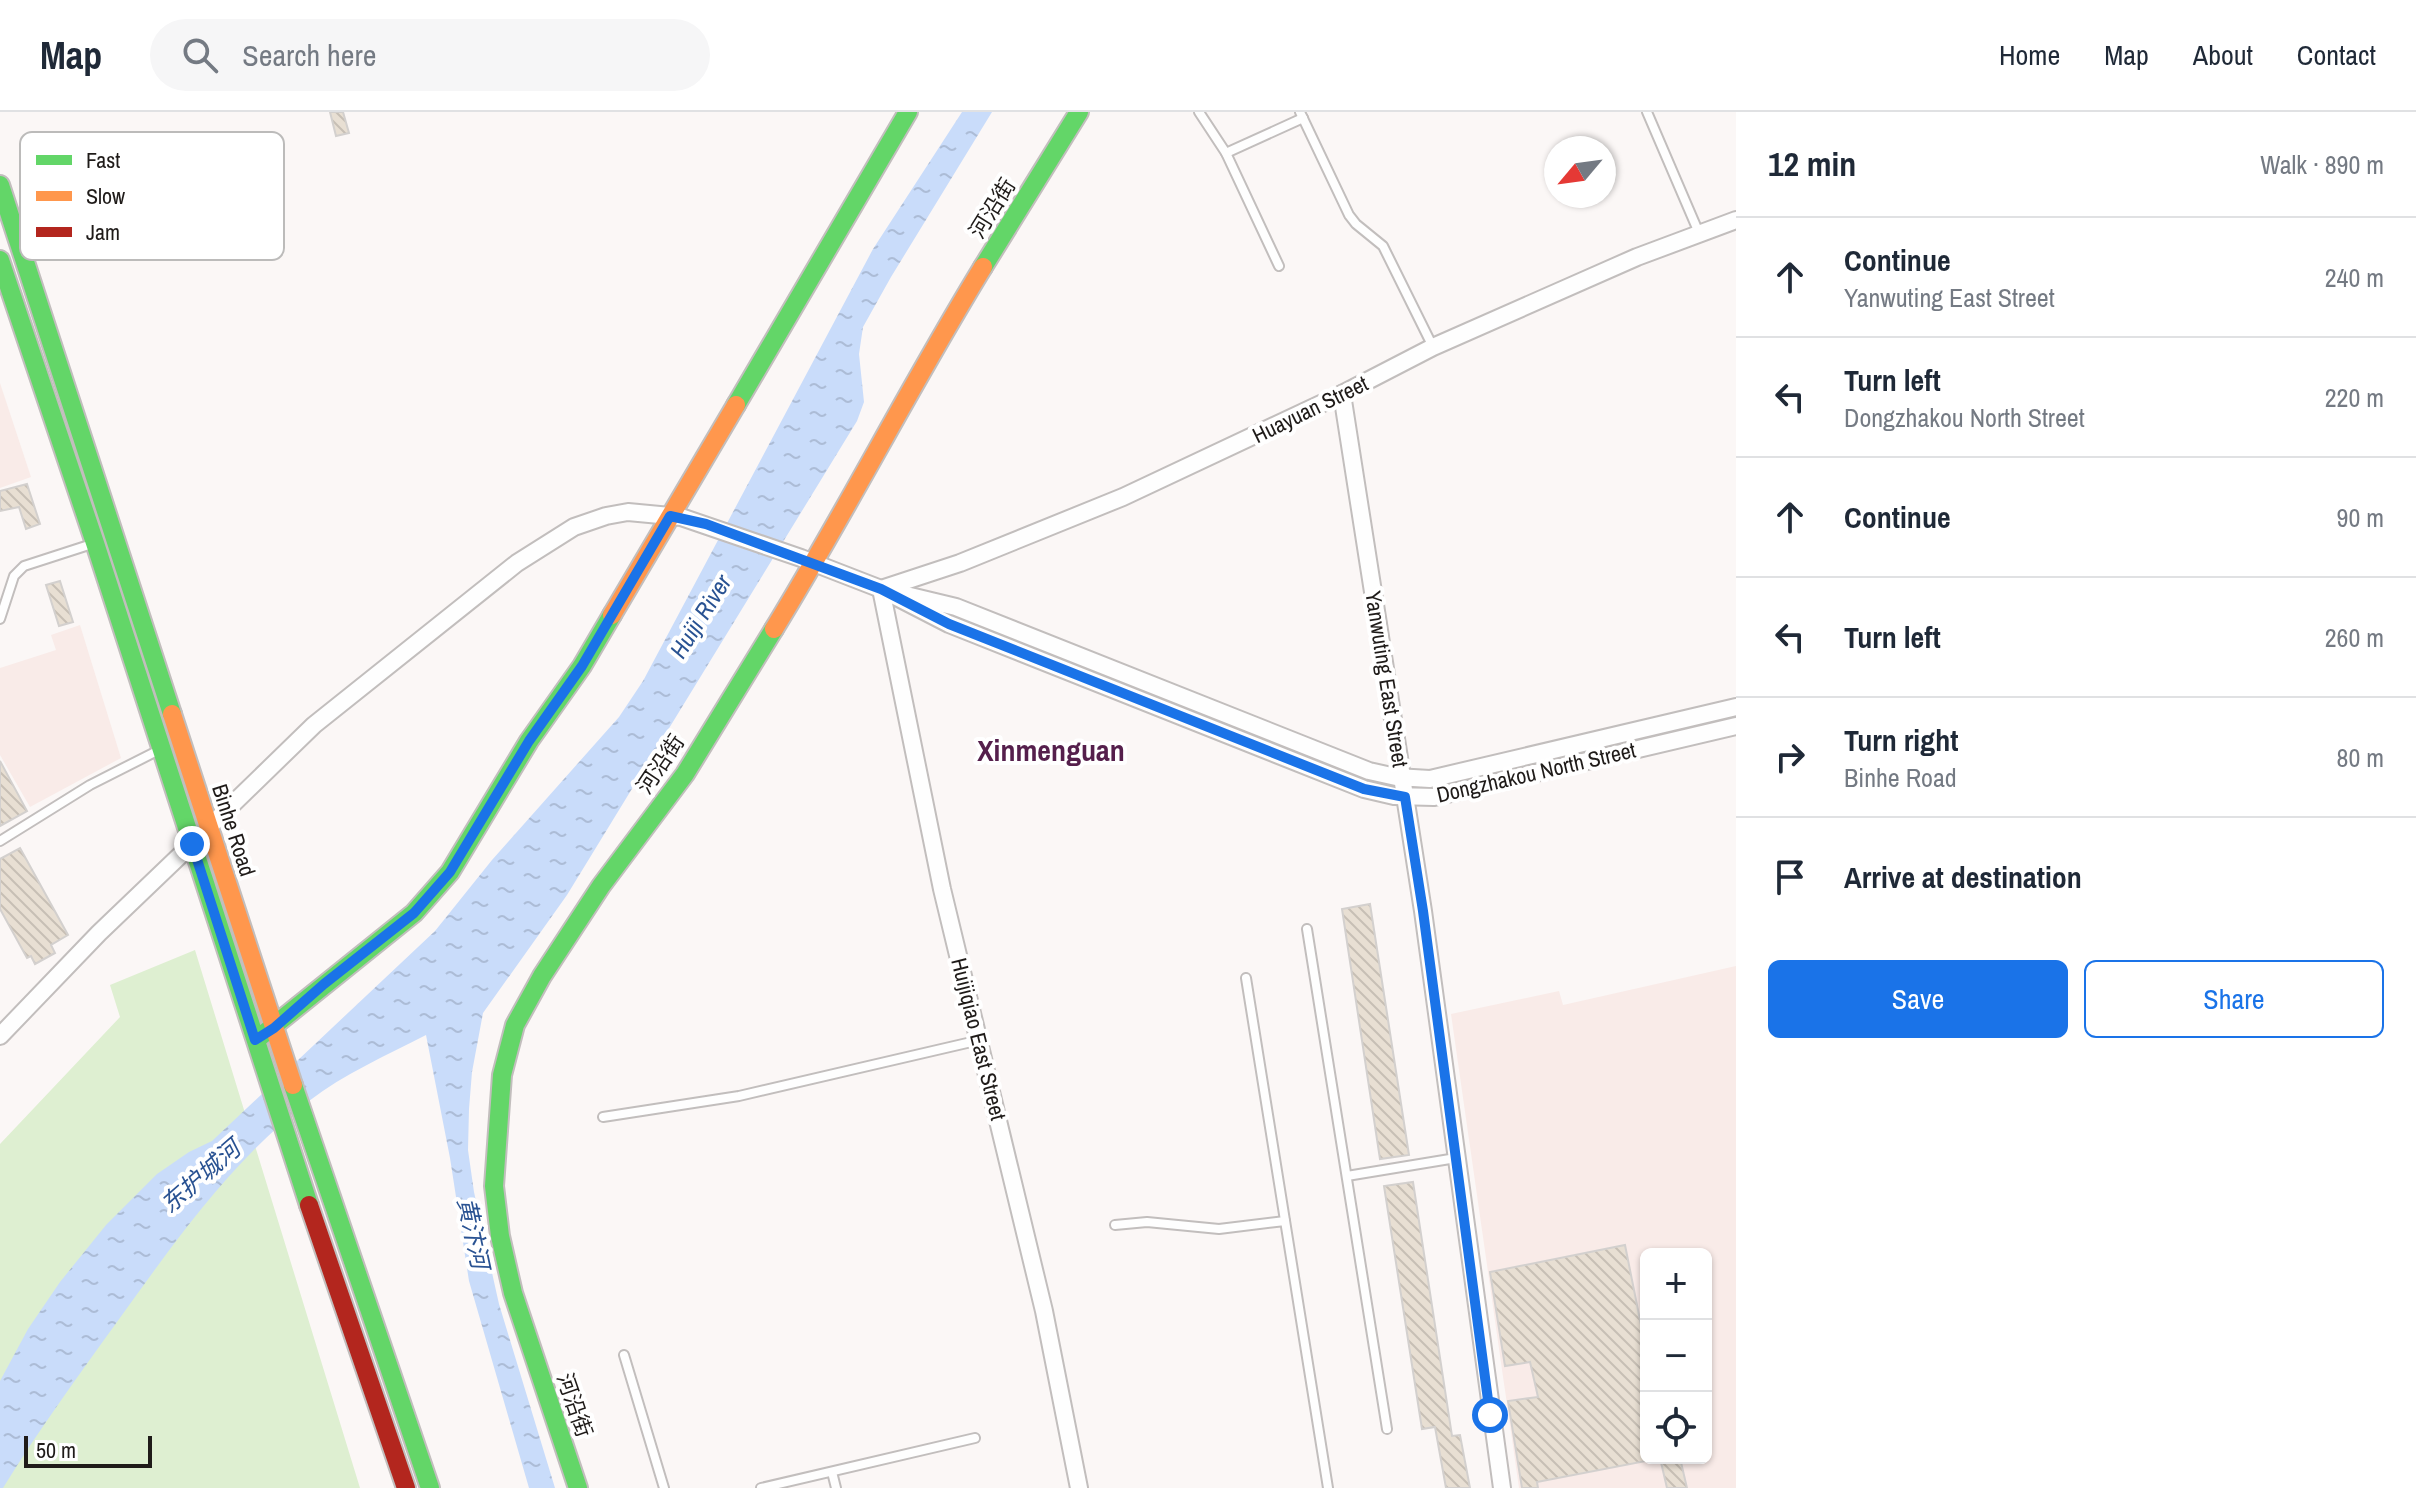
<!DOCTYPE html>
<meta charset="utf-8">
<style>
body{margin:0;font-family:"Archivo Narrow","Noto Sans SC",sans-serif;background:#f6f6f7;color:#1f2937}
.controls{position:absolute;right:24px;bottom:24px;display:grid;overflow:hidden;border-radius:12px;box-shadow:0 2px 6px #0004}
.controls button{width:72px;height:72px;display:grid;place-items:center;padding:0;border:0;border-bottom:2px solid #e0e1e3;background:#fff;color:#1f2937;font:40px sans-serif}
.compass{position:absolute;left:1544px;top:24px;width:72px;height:72px;border-radius:50%;background:#fff;box-shadow:0 2px 6px #0004;rotate:241deg}
.scale{position:absolute;left:24px;bottom:20px;width:128px;box-sizing:border-box;padding-left:8px;border:4px solid #1f1b19;border-top:0;font-size:22px;line-height:28px;white-space:nowrap;color:#1f1b19;-webkit-text-stroke:6px #fff;paint-order:stroke}
.stop{position:absolute;width:24px;height:24px;margin:-18px;border:6px solid #1a73e8;border-radius:50%;background:#fff}
.stop.end{background:#1a73e8;border-color:#fff;box-shadow:0 2px 8px #0008}
.list{margin:0;padding:0;list-style:none}
h2{display:flex;justify-content:space-between;align-items:center;height:104px;margin:0;padding:0 32px;font-size:34px}
h2 small{font-size:26px;font-weight:400;color:#747a83}
.list li{display:grid;grid-template-columns:52px 1fr auto;gap:24px;align-items:center;box-sizing:border-box;height:120px;padding:0 32px;border-top:2px solid #e0e1e3}
.list b{display:block;font-size:30px;white-space:nowrap}
.list p{margin:0;font-size:26px;white-space:nowrap;color:#747a83}
.list em{font-size:26px;font-style:normal;color:#747a83}
.actions{display:flex;gap:16px;padding:24px 32px}
.actions a{flex:1;padding:18px 0;border:2px solid #1a73e8;border-radius:12px;text-align:center;font-size:28px;color:#1a73e8}
.actions .main{background:#1a73e8;color:#fff}
.icon{flex:none;width:44px;height:44px;fill:none;stroke:currentColor;stroke-width:2;stroke-linecap:round;stroke-linejoin:round}
.map{position:relative;flex:none;width:1736px;height:1376px;overflow:hidden}
header{display:flex;align-items:center;gap:48px;box-sizing:border-box;height:112px;padding:0 40px;background:#fff;border-bottom:2px solid #e0e1e3}
header strong{font-size:38px}
nav{display:flex;gap:44px;margin-inline-start:auto;font-size:28px}
.search{width:560px;height:72px;background:#f6f6f7;display:flex;align-items:center;gap:20px;box-sizing:border-box;padding:0 28px;border-radius:44px;color:#747a83;font-size:30px}
main{display:flex}
aside{flex:1;background:#fff}
.map>svg:first-child{display:block}
.commercial{fill:#f9ebe8;fill-rule:evenodd}
.green{fill:#deefd1}
.water{fill:url(#water-ripples)}
.building{fill:url(#building-back-hatch);stroke:#d3d0ce;stroke-width:2}
.lines{fill:none;stroke-linecap:round;stroke-linejoin:round}
.lane-casing{stroke:#c2bebd;stroke-width:12}
.street-casing{stroke:#c2bebd;stroke-width:20}
.fast-casing{stroke:#c2bebd;stroke-width:22}
.slow-casing{stroke:#c2bebd;stroke-width:22}
.jam-casing{stroke:#c2bebd;stroke-width:22}
.lane{stroke:#fefefe;stroke-width:8}
.street{stroke:#fefefe;stroke-width:16}
.fast{stroke:#63d668;stroke-width:18}
.slow{stroke:#ff974d;stroke-width:18}
.jam{stroke:#b3261e;stroke-width:18}
.route{stroke:#1a73e8;stroke-width:10}
.labels{text-anchor:middle;dominant-baseline:central;stroke-width:8;stroke-linejoin:round;paint-order:stroke}
.street-label{font-size:22px;fill:#1f1b19;stroke:#fff}
.water-label{font-size:24px;font-style:italic;fill:#295292;stroke:#fff}
.district-label{font-size:30px;font-weight:bold;fill:#551f4c;stroke:#fff}
.key{fill:#fff;stroke:#bcbbba;stroke-width:2}
.key-label{font-size:22px;fill:#1f1b19}
</style>
<header>
<strong>Map</strong>
<div class="search"><svg class="icon" aria-label="search" viewBox="0 0 24 24"><circle cx="10" cy="10" r="6"/><path d="M15 15l6 6"/></svg>Search here</div>
<nav><a>Home</a><a>Map</a><a>About</a><a>Contact</a></nav>
</header>
<main>
<div class="map">
<svg width="1736" height="1376" viewBox="0 0 1736 1376">
<defs>
<pattern id="water-ripples" width="26" height="14" patternUnits="userSpaceOnUse" patternTransform="scale(2)"><rect width="26" height="14" fill="#c9dcfa"/><path d="M2 4q2-2 4 0t4 0M15 11q2-2 4 0t4 0" fill="none" stroke="#acbcd6"/></pattern>
<pattern id="building-back-hatch" width="6" height="6" patternUnits="userSpaceOnUse" patternTransform="scale(2)"><rect width="6" height="6" fill="#e8dfd3"/><path d="M-1 5l2 2M0 0l6 6M5-1l2 2" fill="none" stroke="#c7bfb5"/></pattern>
</defs>
<rect width="100%" height="100%" fill="#fbf7f6"/>
<g class="commercial">
<polygon points="0,271 31,365 0,376"/>
<polygon points="80,513 121,646 30,695 0,643 0,556 56,538 51,523"/>
<path d="M1736,854V1376H1519L1451,902L1559,879L1563,893ZM1646,1142H1706V1346H1646Z"/>
</g>
<polygon class="green" points="195,838 360,1376 0,1376 0,1032 120,905 110,873"/>
<path class="water" d="M962,0H992L891,165L863,215L859,242L864,290L857,309L567,783L483,901L472,960L469,997L468,1038L474,1080L499,1192L555,1376H529L469,1169L450,1046L426,923C387,943 344,962 309,989C231,1049 174,1131 117,1210C78,1264 38,1319 3,1376H0V1269L28,1217L60,1170L106,1113L157,1062L189,1040L212,1029L435,819L492,748L619,605L643,569L873,137Z"/>
<g class="building">
<polygon points="330,0 343,0 349,21 336,24"/>
<polygon points="27,372 40,412 26,417 19,395 0,399 0,379"/>
<polygon points="60,469 73,510 59,514 46,473"/>
<polygon points="0,649 27,699 0,714"/>
<polygon points="20,736 68,823 51,833 55,841 35,852 31,844 27,846 0,797 0,747"/>
<polygon points="1370,792 1409,1043 1380,1047 1342,797"/>
<polygon points="1413,1070 1452,1324 1460,1323 1470,1376 1446,1376 1435,1315 1422,1317 1384,1074"/>
<polygon points="1625,1133 1646,1238 1646,1349 1537,1370 1538,1376 1522,1376 1508,1289 1538,1285 1530,1250 1505,1254 1490,1160"/>
<polygon points="1660,1346 1680,1346 1687,1376 1667,1376"/>
</g>
<g class="lines">
<defs>
<g id="lane">
<polyline points="1199,0 1226,41 1279,154"/>
<polyline points="1300,0 1349,103 1356,112 1383,134 1433,235"/>
<polyline points="1647,0 1699,121"/>
<polyline points="1226,41 1303,6"/>
<polyline points="0,507 14,464 24,454 92,432"/>
<polyline points="0,729 90,673 159,638"/>
<polyline points="1307,817 1387,1317"/>
<polyline points="1246,866 1328,1376"/>
<polyline points="603,1005 739,984 980,928"/>
<polyline points="1347,1064 1456,1046"/>
<polyline points="1115,1113 1147,1110 1219,1117 1285,1109"/>
<polyline points="624,1243 664,1376"/>
<polyline points="832,1360 836,1376"/>
<polyline points="761,1376 975,1326"/>
</g>
<g id="street">
<polyline points="1342,282 1423,799 1502,1376"/>
<polyline points="881,477 960,451 1123,385 1342,282 1433,235 1637,145 1736,108"/>
<polyline points="881,477 942,777 1044,1199 1079,1376"/>
<polyline points="906,483 956,495 1369,659 1396,665 1430,667 1736,595"/>
<polyline points="208,716 314,613 517,451 574,415 606,404 628,400 681,405 801,446 881,477 949,512 1364,677 1394,684 1434,685 1736,614"/>
<polyline points="0,924 99,821 192,732"/>
</g>
<g id="fast">
<polyline points="0,73 172,602"/>
<polyline points="0,148 95,431 309,1093"/>
<polyline points="983,155 1079,0"/>
<polyline points="736,293 908,0"/>
<polyline points="261,924 414,801 450,760 529,629 582,554 612,503"/>
<polyline points="293,973 430,1376"/>
<polyline points="578,1376 513,1181 500,1124 494,1074 502,963 515,913 542,864 601,774 685,662 774,517"/>
</g>
<g id="slow">
<polyline points="612,503 736,293"/>
<path d="M774,517C847,398 910,274 983,155"/>
<polyline points="172,602 293,973"/>
</g>
<polyline id="jam" points="309,1093 406,1376"/>
</defs>
<use href="#lane" class="lane-casing"/>
<use href="#street" class="street-casing"/>
<use href="#fast" class="fast-casing"/>
<use href="#slow" class="slow-casing"/>
<use href="#jam" class="jam-casing"/>
<use href="#lane" class="lane"/>
<use href="#street" class="street"/>
<use href="#fast" class="fast"/>
<use href="#slow" class="slow"/>
<use href="#jam" class="jam"/>
</g>
<g class="lines">
<polyline class="route" points="192,732 255,928 274,916 324,872 414,801 450,760 529,629 582,554 670,404 706,412 881,477 949,512 1364,677 1405,685 1423,799 1490,1303"/>
</g>
<g class="labels">
<g class="street-label">
<text transform="translate(992 96) rotate(-58)">河沿街</text>
<text transform="translate(1310 297) rotate(-26)">Huayuan Street</text>
<text transform="translate(1387 567) rotate(81)">Yanwuting East Street</text>
<text transform="translate(660 652) rotate(-56)">河沿街</text>
<text transform="translate(1536 660) rotate(-13)">Dongzhakou North Street</text>
<text transform="translate(234 718) rotate(72)">Binhe Road</text>
<text transform="translate(979 927) rotate(76)">Huijiqiao East Street</text>
<text transform="translate(575 1293) rotate(71)">河沿街</text>
</g>
<g class="water-label">
<text transform="translate(700 504) rotate(-58)">Huiji River</text>
<text transform="translate(200 1064) rotate(-41)">东护城河</text>
<text transform="translate(474 1121) rotate(78)">黄汴河</text>
</g>
<g class="district-label">
<text x="1051" y="638">Xinmenguan</text>
</g>
</g>
<rect x="20" y="20" width="264" height="128" rx="12" class="key"/>
<rect x="36" y="43" width="36" height="10" fill="#63d668"/>
<rect x="36" y="79" width="36" height="10" fill="#ff974d"/>
<rect x="36" y="115" width="36" height="10" fill="#b3261e"/>
<g class="key-label">
<text x="86" y="56">Fast</text>
<text x="86" y="92">Slow</text>
<text x="86" y="128">Jam</text>
</g>
</svg>
<div class="controls">
<button>+</button>
<button>−</button>
<button><svg class="icon" aria-label="locate" viewBox="0 0 24 24"><circle cx="12" cy="12" r="6"/><path d="M12 2v4M12 18v4M2 12h4M18 12h4"/></svg></button>
</div>
<svg class="compass" viewBox="-18 -18 36 36"><path d="M0-13l5 13h-10z" fill="#e53935"/><path d="M0 13l5-13h-10z" fill="#747a83"/></svg>
<div class="scale">50 m</div>
<div class="stop" style="left:1490px;top:1303px"></div>
<div class="stop end" style="left:192px;top:732px"></div>
</div>
<aside>
<h2>12 min<small>Walk · 890 m</small></h2>
<ul class="list">
<li><svg class="icon" aria-label="ahead" viewBox="0 0 24 24"><path d="M12 20V5M6 11l6-6 6 6"/></svg><div><b>Continue</b><p>Yanwuting East Street</p></div><em>240 m</em></li>
<li><svg class="icon" aria-label="left" viewBox="0 0 24 24"><path d="M17 20v-9H6M10 6l-5 5 5 5"/></svg><div><b>Turn left</b><p>Dongzhakou North Street</p></div><em>220 m</em></li>
<li><svg class="icon" aria-label="ahead" viewBox="0 0 24 24"><path d="M12 20V5M6 11l6-6 6 6"/></svg><div><b>Continue</b></div><em>90 m</em></li>
<li><svg class="icon" aria-label="left" viewBox="0 0 24 24"><path d="M17 20v-9H6M10 6l-5 5 5 5"/></svg><div><b>Turn left</b></div><em>260 m</em></li>
<li><svg class="icon" aria-label="right" viewBox="0 0 24 24"><path d="M7 20v-9h11M14 6l5 5-5 5"/></svg><div><b>Turn right</b><p>Binhe Road</p></div><em>80 m</em></li>
<li><svg class="icon" aria-label="arrive" viewBox="0 0 24 24"><path d="M6 21V4h12l-3 4 3 4H6"/></svg><div><b>Arrive at destination</b></div></li>
</ul>
<div class="actions"><a class="main">Save</a><a>Share</a></div>
</aside>
</main>
